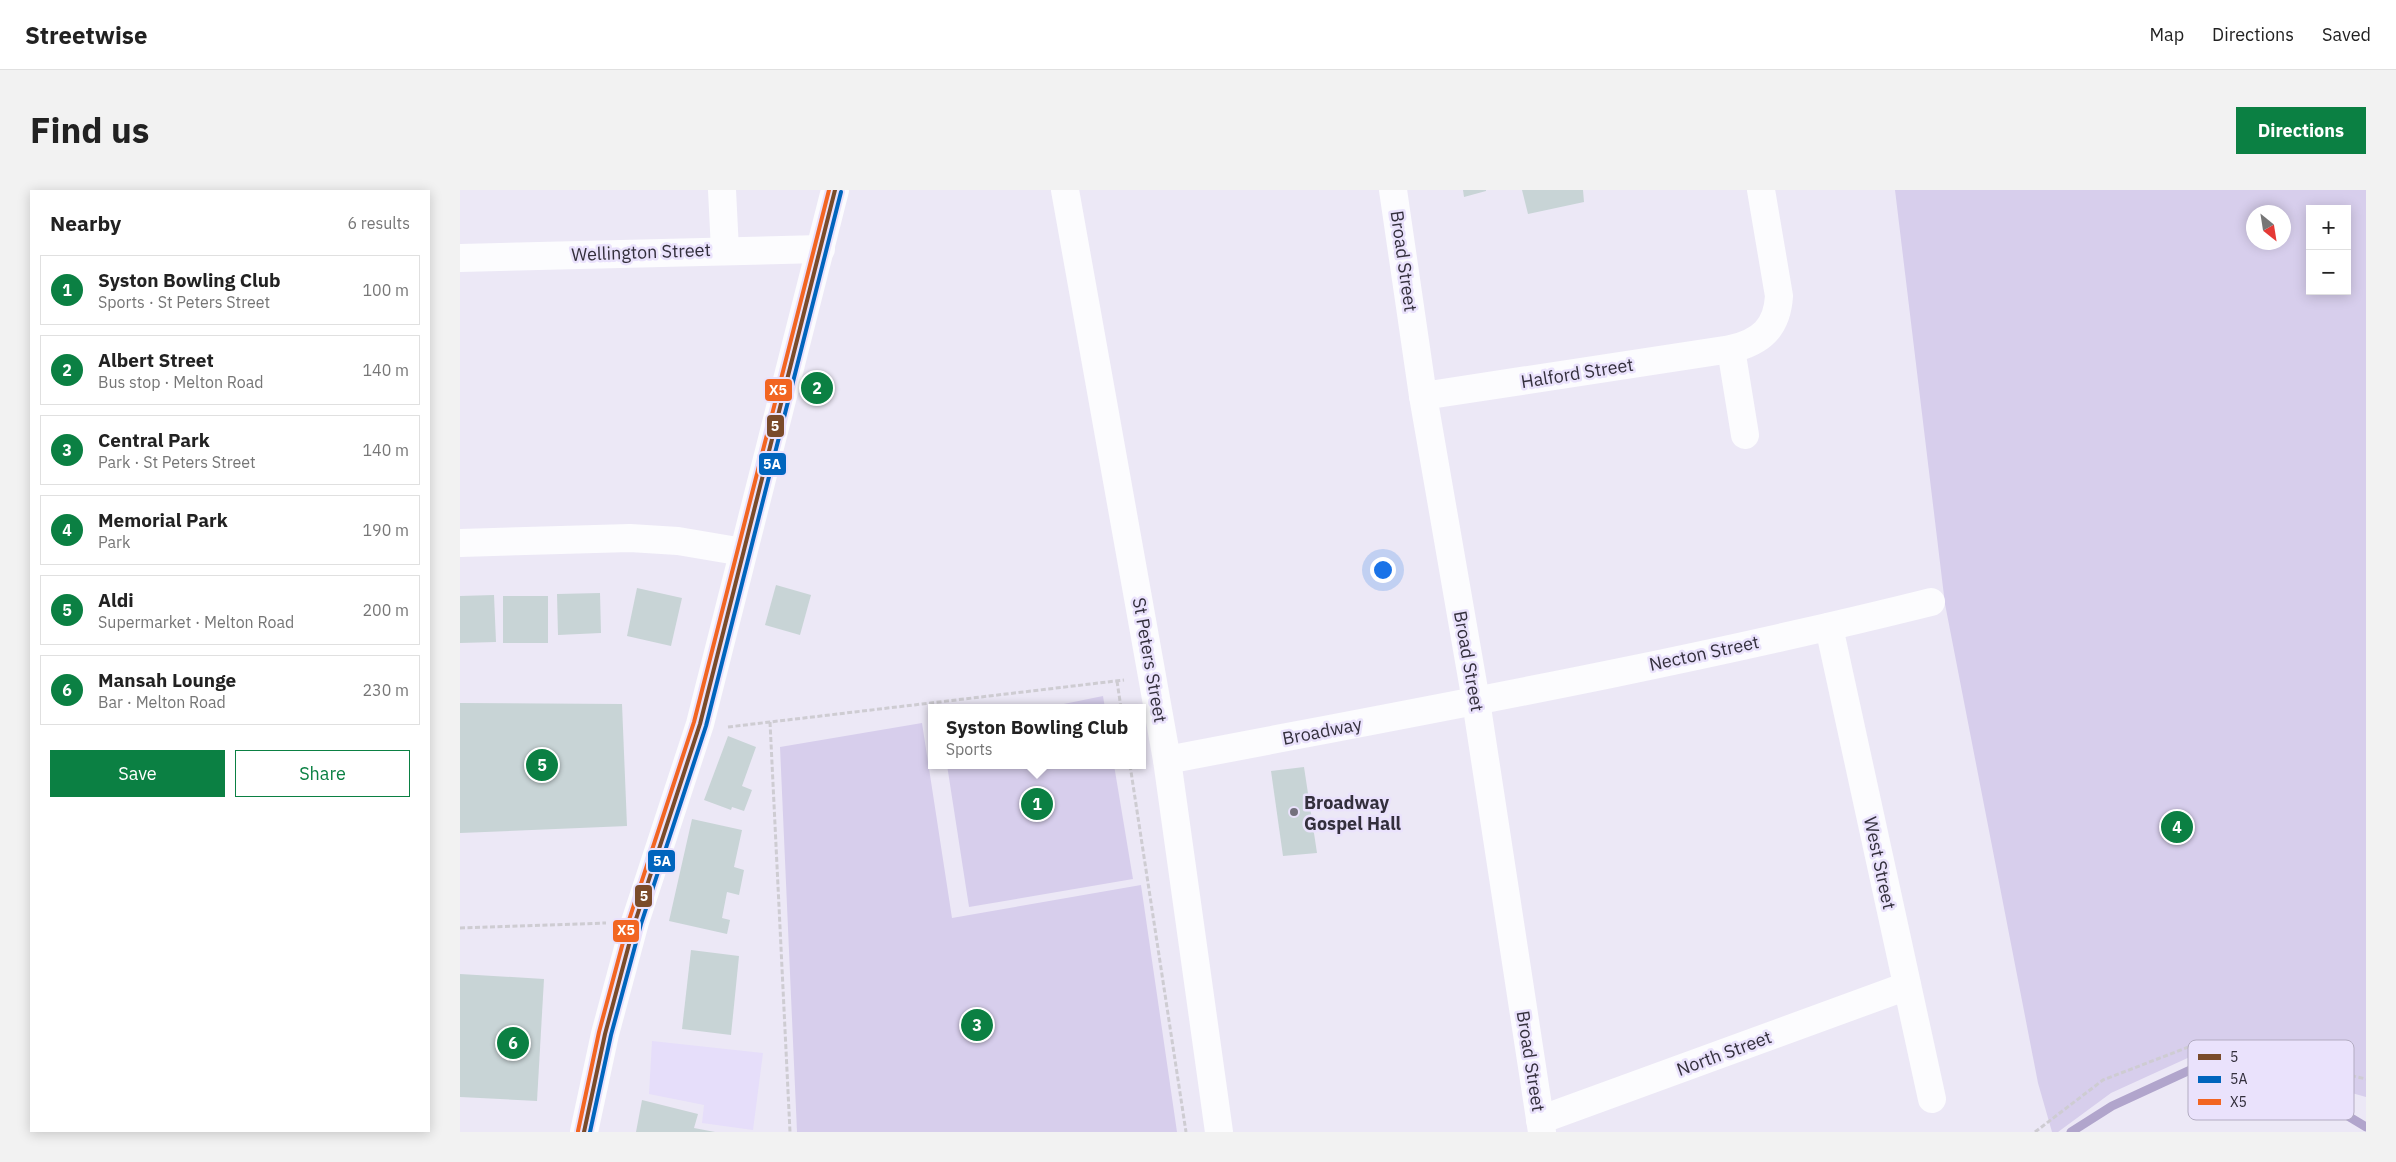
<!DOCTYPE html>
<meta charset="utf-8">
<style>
body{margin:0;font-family:"IBM Plex Sans",sans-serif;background:#f2f2f2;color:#222}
.controls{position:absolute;right:15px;top:15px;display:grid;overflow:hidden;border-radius:0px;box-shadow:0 2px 12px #0003}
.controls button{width:45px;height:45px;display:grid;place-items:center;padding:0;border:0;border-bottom:1px solid #e0e0e0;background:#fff;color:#222;font:25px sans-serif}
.compass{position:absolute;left:1786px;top:15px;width:45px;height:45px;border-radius:50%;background:#fff;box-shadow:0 2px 12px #0003;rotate:150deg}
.you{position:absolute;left:922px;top:379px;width:18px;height:18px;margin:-12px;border:4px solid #fff;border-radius:50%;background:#1a73e8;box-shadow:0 0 0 8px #1a73e833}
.badge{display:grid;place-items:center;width:32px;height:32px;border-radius:50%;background:#0b8043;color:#fff;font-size:16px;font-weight:700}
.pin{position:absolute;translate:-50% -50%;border:2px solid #fff;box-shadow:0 1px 5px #0006}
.popup{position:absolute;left:468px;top:514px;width:218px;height:65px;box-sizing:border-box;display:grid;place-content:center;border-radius:0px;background:#fff;filter:drop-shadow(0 1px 4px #0005);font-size:16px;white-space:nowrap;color:#767676}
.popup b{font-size:19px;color:#222}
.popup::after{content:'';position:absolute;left:50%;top:100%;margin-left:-10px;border:10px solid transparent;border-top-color:#fff}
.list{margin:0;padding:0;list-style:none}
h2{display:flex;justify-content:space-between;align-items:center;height:65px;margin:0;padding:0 20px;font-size:21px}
h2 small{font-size:16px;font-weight:400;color:#767676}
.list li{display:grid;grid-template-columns:32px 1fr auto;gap:15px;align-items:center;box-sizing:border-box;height:70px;margin:0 10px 10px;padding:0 10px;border:1px solid #e0e0e0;border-radius:0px}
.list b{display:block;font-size:19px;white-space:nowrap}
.list p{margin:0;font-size:16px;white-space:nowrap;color:#767676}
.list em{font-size:16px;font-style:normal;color:#767676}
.actions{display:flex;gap:10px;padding:15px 20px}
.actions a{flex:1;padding:11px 0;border:1px solid #0b8043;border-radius:0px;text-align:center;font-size:18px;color:#0b8043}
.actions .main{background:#0b8043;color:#fff}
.map{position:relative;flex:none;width:1906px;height:942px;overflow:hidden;border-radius:0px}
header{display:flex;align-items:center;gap:30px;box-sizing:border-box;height:70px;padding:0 25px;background:#fff;border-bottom:1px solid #e0e0e0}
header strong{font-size:24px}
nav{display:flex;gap:28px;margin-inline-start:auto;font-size:18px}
.intro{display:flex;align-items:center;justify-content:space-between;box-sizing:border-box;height:120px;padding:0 30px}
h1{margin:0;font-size:35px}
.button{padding:12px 22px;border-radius:0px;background:#0b8043;color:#fff;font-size:18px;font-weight:700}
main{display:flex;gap:30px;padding:0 30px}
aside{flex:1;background:#fff;border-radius:0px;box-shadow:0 2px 12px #0003}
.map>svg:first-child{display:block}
.built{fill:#e6defa}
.green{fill:#d7ceec;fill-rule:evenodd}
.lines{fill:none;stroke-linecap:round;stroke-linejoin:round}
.stream{stroke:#b1a5cc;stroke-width:9}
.building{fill:#c8d4d6}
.path{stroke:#ceccd2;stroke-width:3;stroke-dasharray:5 2.5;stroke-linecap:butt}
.minor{stroke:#fcfcfe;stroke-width:28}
.bus-1-casing{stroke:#eae2fc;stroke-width:8}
.bus-2-casing{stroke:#eae2fc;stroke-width:8}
.bus-3-casing{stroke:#eae2fc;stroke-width:8}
.bus-1{stroke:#7a4b2a;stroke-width:4}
.bus-2{stroke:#0065bd;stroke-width:4}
.bus-3{stroke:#f26522;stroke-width:4}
.poi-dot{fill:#74707d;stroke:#eae2fc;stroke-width:2}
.labels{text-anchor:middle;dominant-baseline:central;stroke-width:5;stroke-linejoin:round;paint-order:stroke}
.street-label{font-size:18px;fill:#332f3c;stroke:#eae2fc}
.poi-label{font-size:18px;font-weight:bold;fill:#332f3c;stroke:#eae2fc;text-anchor:start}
.key{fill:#eae2fc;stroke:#b3acc2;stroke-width:1}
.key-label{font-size:14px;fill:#332f3c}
.line-badge{stroke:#eae2fc;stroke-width:2}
.badge-label{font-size:14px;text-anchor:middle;font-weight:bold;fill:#fff}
</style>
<header>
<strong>Streetwise</strong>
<nav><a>Map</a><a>Directions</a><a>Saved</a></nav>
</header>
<div class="intro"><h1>Find us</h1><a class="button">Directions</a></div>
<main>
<aside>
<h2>Nearby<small>6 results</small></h2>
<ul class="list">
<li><span class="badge">1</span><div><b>Syston Bowling Club</b><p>Sports · St Peters Street</p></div><em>100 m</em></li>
<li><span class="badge">2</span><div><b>Albert Street</b><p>Bus stop · Melton Road</p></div><em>140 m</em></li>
<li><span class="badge">3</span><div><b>Central Park</b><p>Park · St Peters Street</p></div><em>140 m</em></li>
<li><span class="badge">4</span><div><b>Memorial Park</b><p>Park</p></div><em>190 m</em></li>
<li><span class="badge">5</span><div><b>Aldi</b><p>Supermarket · Melton Road</p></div><em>200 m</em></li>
<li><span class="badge">6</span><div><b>Mansah Lounge</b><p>Bar · Melton Road</p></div><em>230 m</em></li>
</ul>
<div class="actions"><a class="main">Save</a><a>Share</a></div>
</aside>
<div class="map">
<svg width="1906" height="942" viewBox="0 0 1906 942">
<rect width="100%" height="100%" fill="#ece8f6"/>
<polygon class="built" points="192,851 303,863 293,940 242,933 244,915 189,904"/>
<g class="green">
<path d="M1435,0H1906V907L1743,861L1651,903L1598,942H1592L1578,893L1485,414ZM1850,19H1887V101H1850ZM1824,22V52H1794V22Z"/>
<polygon points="643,506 645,518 584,518"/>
<polygon points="462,533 492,728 681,695 717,942 337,942 320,557"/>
<polygon points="487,575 654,575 673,689 509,717"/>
</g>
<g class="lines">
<polyline class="stream" points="1611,942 1652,916 1754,869 1838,896 1906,937"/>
</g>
<g class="building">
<polygon points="1003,0 1026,0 1026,1 1004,7"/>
<polygon points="1062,0 1123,0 1124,12 1068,24"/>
<polygon points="316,395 351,405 340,445 305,435"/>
<polygon points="177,398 222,408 211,456 167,446"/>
<polygon points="140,403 141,443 98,445 97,404"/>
<polygon points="34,405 36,452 0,453 0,406"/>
<rect x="43" y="406" width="45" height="47"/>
<polygon points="0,513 162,514 167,636 0,643"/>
<polygon points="268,546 296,557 282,596 292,600 284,621 272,617 271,620 244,610"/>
<polygon points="844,577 857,663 823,666 811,581"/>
<polygon points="232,629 282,640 274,677 284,680 279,705 267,702 262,728 270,730 267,744 209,731"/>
<polygon points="231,760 279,766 271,845 222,839"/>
<polygon points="0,784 84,789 77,911 0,907"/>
<polygon points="182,910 238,924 234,938 255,942 176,942"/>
</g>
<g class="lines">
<g class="path">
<polyline points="657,491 661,518"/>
<polyline points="310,532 330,942"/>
<polyline points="268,537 664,490"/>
<polyline points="670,575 726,942"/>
<polyline points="0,738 146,733"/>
<polyline points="1575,942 1643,890 1744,851 1906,889"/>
</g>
<g class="minor">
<polyline points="262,0 265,60"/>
<polyline points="605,0 707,570 759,942"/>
<polyline points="933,0 963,206 1016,511 1082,942"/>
<polyline points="0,68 361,59"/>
<polyline points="1271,159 1285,245"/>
<path d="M963,206L1271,159C1301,152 1317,138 1319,106L1301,0"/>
<polyline points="0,353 170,348 218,351 283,362"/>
<polyline points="1369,437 1472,909"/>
<path d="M707,570C962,521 1219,475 1471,412"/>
<polyline points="1080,930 1447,796"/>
<polyline points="124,942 145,844 175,732 240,534 375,0"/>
</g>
<defs>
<polyline id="bus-1" points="124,942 145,844 175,732 240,534 375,0"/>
<polyline id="bus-2" points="130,942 151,845 181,734 246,536 381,2"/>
<polyline id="bus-3" points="118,941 139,842 169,730 234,532 369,0"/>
</defs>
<use href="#bus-1" class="bus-1-casing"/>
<use href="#bus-2" class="bus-2-casing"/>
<use href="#bus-3" class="bus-3-casing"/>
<use href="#bus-1" class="bus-1"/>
<use href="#bus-2" class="bus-2"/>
<use href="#bus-3" class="bus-3"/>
</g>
<circle class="poi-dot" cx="834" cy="622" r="5"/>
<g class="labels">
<g class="street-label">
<text transform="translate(181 62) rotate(-2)">Wellington Street</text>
<text transform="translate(944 71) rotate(82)">Broad Street</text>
<text transform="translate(1117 183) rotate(-9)">Halford Street</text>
<text transform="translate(1244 463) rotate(-12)">Necton Street</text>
<text transform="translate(690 470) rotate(80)">St Peters Street</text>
<text transform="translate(1009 471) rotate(80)">Broad Street</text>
<text transform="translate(862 541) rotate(-11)">Broadway</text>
<text transform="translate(1420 673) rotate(78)">West Street</text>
<text transform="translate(1264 863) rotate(-20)">North Street</text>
<text transform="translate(1071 871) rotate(81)">Broad Street</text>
</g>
<g class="poi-label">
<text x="844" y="612">Broadway<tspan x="844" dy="21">Gospel Hall</tspan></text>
</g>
</g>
<rect x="1728" y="850" width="166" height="80" rx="8" class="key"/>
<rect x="1738" y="864" width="23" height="6" fill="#7a4b2a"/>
<rect x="1738" y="886" width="23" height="7" fill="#0065bd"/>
<rect x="1738" y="909" width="23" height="6" fill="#f26522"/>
<g class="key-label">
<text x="1770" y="872">5</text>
<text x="1770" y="894">5A</text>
<text x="1770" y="917">X5</text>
</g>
<g class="line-badge">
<rect x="304" y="188" width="29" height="24" rx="5" fill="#f26522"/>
<rect x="306" y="224" width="19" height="24" rx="5" fill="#7a4b2a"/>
<rect x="298" y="262" width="29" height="24" rx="5" fill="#0065bd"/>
<rect x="187" y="659" width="29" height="24" rx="5" fill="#0065bd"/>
<rect x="174" y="694" width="19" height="24" rx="5" fill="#7a4b2a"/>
<rect x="152" y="729" width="28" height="24" rx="5" fill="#f26522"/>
</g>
<g class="badge-label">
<text x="318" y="205">X5</text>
<text x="315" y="241">5</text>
<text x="312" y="279">5A</text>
<text x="202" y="676">5A</text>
<text x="184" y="711">5</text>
<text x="166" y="745">X5</text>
</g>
</svg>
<div class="controls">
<button>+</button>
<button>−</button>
</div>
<svg class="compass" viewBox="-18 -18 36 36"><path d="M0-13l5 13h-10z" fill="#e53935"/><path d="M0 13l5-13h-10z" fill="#767676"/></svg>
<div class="you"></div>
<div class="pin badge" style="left:577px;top:614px">1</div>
<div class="popup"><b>Syston Bowling Club</b>Sports</div>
<div class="pin badge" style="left:357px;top:198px">2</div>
<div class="pin badge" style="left:517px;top:835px">3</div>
<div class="pin badge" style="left:1717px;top:637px">4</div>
<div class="pin badge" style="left:82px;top:575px">5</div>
<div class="pin badge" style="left:53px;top:853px">6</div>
</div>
</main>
